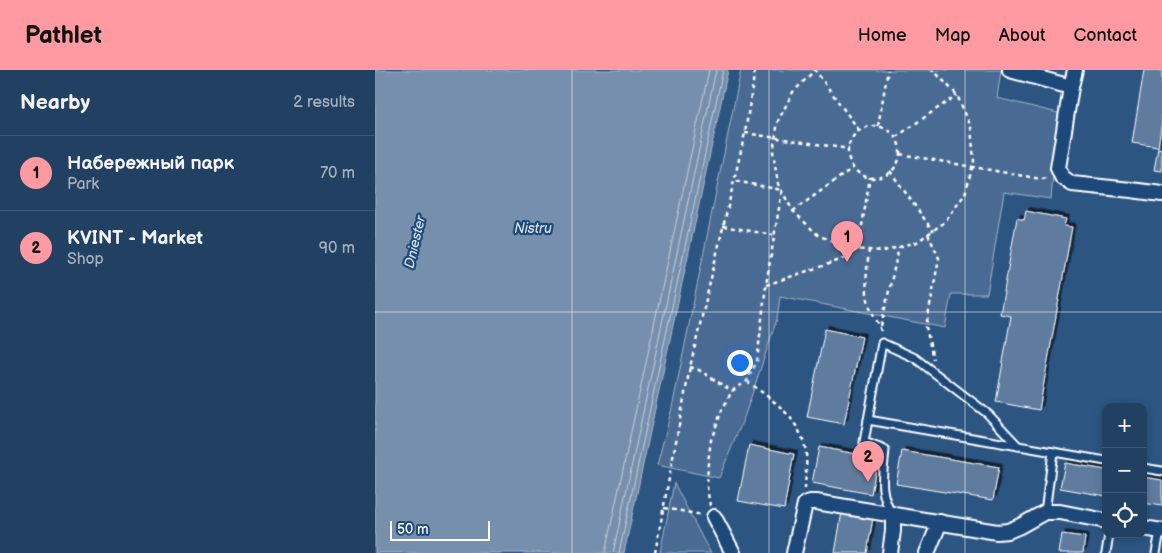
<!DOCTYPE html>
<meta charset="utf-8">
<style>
body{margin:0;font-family:"Balsamiq Sans",sans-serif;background:#2d4b6b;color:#f1f3f6}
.controls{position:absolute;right:15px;bottom:15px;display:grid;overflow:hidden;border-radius:10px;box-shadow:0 2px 8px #0003}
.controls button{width:45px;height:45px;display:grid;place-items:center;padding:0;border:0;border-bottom:1px solid #3e5977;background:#214062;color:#f1f3f6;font:25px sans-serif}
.scale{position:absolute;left:15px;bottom:12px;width:100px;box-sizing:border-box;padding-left:5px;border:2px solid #fff;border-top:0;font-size:14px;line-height:18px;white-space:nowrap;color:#fff;-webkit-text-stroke:4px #1f4a7a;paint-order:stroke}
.you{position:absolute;left:364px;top:292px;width:18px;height:18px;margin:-12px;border:4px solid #fff;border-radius:50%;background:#1a73e8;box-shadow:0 0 0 8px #1a73e833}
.badge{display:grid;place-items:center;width:32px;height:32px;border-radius:50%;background:#ff9aa2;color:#111;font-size:16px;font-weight:700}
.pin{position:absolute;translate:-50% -41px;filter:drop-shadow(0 1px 2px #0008)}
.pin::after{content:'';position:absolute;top:26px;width:18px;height:15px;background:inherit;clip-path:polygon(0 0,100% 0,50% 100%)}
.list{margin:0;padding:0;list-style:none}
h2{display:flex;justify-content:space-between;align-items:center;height:65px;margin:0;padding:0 20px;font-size:21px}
h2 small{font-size:16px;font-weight:400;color:#a2afbe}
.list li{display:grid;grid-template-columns:32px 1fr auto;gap:15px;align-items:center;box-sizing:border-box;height:75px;padding:0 20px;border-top:1px solid #3e5977}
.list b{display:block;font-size:19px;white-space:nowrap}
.list p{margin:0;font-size:16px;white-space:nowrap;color:#a2afbe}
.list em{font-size:16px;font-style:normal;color:#a2afbe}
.icon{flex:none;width:28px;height:28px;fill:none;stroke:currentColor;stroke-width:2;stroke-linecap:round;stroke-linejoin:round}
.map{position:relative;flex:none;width:787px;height:483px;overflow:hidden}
header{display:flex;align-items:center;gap:30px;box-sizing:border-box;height:70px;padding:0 25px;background:#ff9aa2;color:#111}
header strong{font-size:24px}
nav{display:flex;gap:28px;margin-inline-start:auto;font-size:18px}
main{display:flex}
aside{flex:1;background:#214062}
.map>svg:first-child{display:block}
.green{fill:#486b92;stroke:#a4b5c8}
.water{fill:#748fad;stroke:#acbcce}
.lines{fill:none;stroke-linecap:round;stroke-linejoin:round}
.shore{stroke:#c7d2de;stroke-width:1}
.building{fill:#5e7c9f;stroke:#fff;filter:url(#shadow)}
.lane-casing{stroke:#fff;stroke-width:11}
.street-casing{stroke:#fff;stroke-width:18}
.path{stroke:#fff;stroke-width:2.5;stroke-dasharray:4 4;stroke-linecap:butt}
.lane{stroke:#1f4a7a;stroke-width:7}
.street{stroke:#1f4a7a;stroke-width:14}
.grid{fill:none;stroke:#fff;stroke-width:1;stroke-opacity:0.55}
.labels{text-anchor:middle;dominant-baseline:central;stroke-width:4.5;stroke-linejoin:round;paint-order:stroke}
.water-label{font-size:14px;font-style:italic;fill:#d5dde6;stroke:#1f4a7a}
</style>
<header>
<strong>Pathlet</strong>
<nav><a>Home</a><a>Map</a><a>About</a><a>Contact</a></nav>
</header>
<main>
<aside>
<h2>Nearby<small>2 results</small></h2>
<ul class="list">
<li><span class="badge">1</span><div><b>Набережный парк</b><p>Park</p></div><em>70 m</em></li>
<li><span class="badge">2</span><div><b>KVINT - Market</b><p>Shop</p></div><em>90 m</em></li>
</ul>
</aside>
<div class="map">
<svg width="787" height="483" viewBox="0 0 787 483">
<defs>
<filter id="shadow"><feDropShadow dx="3.5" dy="-3.5" stdDeviation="0" flood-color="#0009"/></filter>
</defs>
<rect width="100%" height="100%" fill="#2c5582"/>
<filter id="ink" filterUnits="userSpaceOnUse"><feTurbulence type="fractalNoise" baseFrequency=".02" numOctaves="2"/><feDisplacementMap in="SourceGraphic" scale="10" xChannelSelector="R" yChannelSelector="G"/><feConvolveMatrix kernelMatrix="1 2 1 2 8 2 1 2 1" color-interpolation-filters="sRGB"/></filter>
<g filter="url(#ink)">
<g class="green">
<polygon points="366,0 626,0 622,28 683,43 676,129 629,122 612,224 576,224 570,258 405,226 402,249 370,345 344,408 282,395 297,338"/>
<polygon points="299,413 331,475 336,483 285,483"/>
</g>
<polygon class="water" points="0,0 353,0 249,483 0,483"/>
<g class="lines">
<g class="shore">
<polyline points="230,483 334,0"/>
<polyline points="238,483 341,0"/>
<polyline points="244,483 348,0"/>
</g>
</g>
<g class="building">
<polygon points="769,0 787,0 787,51 783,77 757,73"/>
<polygon points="783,78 787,79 787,101 779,100"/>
<polygon points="651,141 691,149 689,156 697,157 664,340 621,332 636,246 625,244 642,148 649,150"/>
<polygon points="450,259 487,267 469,354 432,347"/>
<polygon points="374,375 419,384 409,439 363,431"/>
<polygon points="444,377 503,388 496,424 437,413"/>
<polygon points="527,381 624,397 618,430 521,414"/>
<polygon points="690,393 731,400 731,426 685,418"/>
<polygon points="768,407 787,410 787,436 768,433"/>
<polygon points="467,442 498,448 492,483 460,483"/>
<polygon points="687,464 710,467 708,483 684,483"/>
</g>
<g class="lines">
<defs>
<g id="lane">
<polyline points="493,350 731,391"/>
<polyline points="768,398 787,401"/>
<polyline points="670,442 678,382"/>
<path d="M517,444C503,422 508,404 510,380L489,372L507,273L540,288L613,344L643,376"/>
<polyline points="731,483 734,464"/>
<polyline points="781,483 785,461"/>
</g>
<g id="street">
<polyline points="635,0 696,17"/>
<polyline points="700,0 696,17 683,98 687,107 697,114 756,120 787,124"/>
<polyline points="339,447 358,483"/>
<polyline points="768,458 787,461"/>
<polyline points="419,483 430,434 435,432 441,432 622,462 633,461 645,456 670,442 685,442 731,451"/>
<polyline points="515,483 518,461 518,444"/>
<polyline points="552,483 565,452"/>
</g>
</defs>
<use href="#lane" class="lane-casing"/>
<use href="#street" class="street-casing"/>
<g class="path">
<polyline points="503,56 513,0"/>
<circle cx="499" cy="82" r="26"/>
<polyline points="484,60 440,0 418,22 403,51 398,82 403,114 418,141 443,165 475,179 509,181 542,172 553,164 570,152 590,124 599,91 596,57 582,25 560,2 556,0"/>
<polyline points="370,63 474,79"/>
<polyline points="521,67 582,25"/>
<polyline points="525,84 666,109 673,108"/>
<polyline points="515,101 558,161"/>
<polyline points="418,141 479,97"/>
<polyline points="348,156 398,165"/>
<polyline points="553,164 564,188 551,257 558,289"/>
<polyline points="483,180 495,107"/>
<path d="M494,180C492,198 489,220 495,237C498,246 505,253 506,263"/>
<polyline points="391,215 474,187 475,179"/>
<polyline points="506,256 524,177"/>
<polyline points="315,297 324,300 357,321"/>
<path d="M372,311C397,330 422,345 430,377C433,388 430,409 430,420"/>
<polyline points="335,436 332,417 333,392 336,370 347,340 357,321 372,311 382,291 391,215 407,120 359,111"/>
<polyline points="289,438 328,445"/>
<polyline points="280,483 315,297 359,111 370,63 380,0"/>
</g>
<use href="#lane" class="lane"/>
<use href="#street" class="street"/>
</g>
</g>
<path class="grid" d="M197,0V483M394,0V483M590,0V483M0,242H787"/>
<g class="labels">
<g class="water-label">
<text x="158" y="158">Nistru</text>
<text transform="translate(40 172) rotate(-77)">Dniester</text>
</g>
</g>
</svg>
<div class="controls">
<button>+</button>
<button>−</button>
<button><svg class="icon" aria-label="locate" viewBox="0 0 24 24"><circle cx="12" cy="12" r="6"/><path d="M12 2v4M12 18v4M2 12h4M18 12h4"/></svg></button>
</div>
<div class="scale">50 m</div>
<div class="you"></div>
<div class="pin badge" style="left:472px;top:192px">1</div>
<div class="pin badge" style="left:493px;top:412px">2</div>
</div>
</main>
